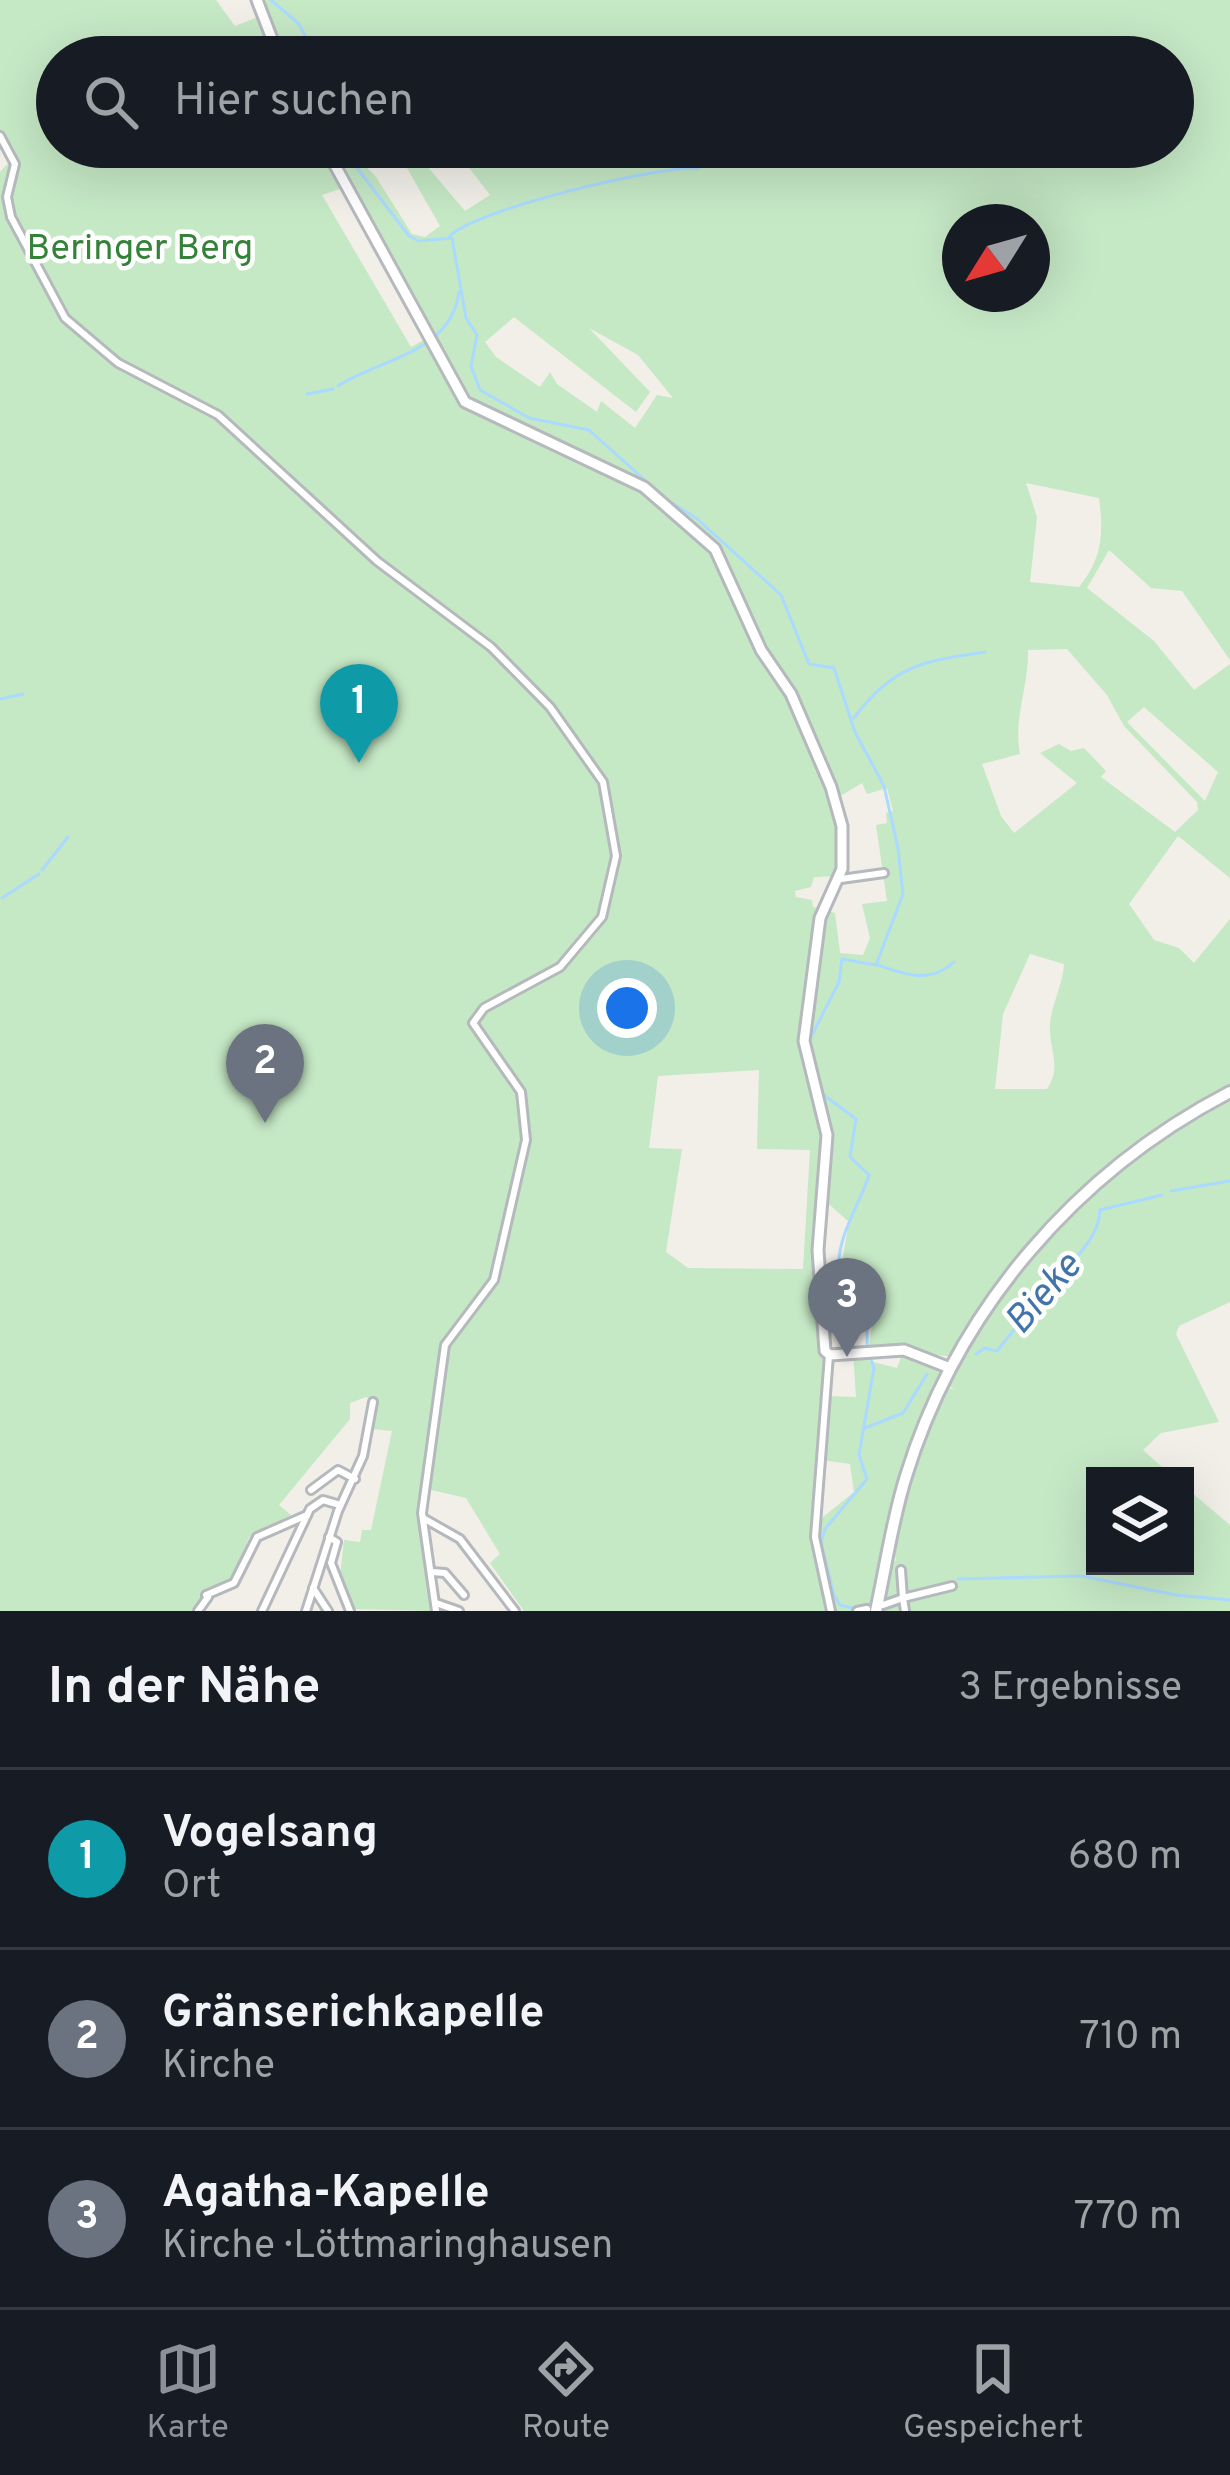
<!DOCTYPE html>
<html lang="de">
<meta charset="utf-8">
<style>
body{margin:0;font-family:Overpass,sans-serif;background:#242831;color:#f1f3f6}
.controls{position:absolute;right:36px;bottom:36px;display:grid;overflow:hidden;border-radius:0px;box-shadow:0 12px 48px #0002}
.controls button{width:108px;height:108px;display:grid;place-items:center;padding:0;border:0;border-bottom:3px solid #363941;background:#171b24;color:#f1f3f6;font:60px sans-serif}
.compass{position:absolute;left:942px;top:204px;width:108px;height:108px;border-radius:50%;background:#171b24;box-shadow:0 12px 48px #0002;rotate:233deg}
.you{position:absolute;left:627px;top:1008px;width:42px;height:42px;margin:-30px;border:9px solid #fff;border-radius:50%;background:#1a73e8;box-shadow:0 0 0 18px #1a73e833}
.badge{display:grid;place-items:center;width:78px;height:78px;border-radius:50%;background:#8c9099;color:#fff;font-size:39px;font-weight:700}
.pin{position:absolute;translate:-50% -99px;filter:drop-shadow(0 3px 6px #0008)}
.pin::after{content:'';position:absolute;top:63px;width:42px;height:36px;background:inherit;clip-path:polygon(0 0,100% 0,50% 100%)}
.list{margin:0;padding:0;list-style:none}
h2{display:flex;justify-content:space-between;align-items:center;height:156px;margin:0;padding:0 48px;font-size:51px}
h2 small{font-size:39px;font-weight:400;color:#9ea1a6}
.list li{display:grid;grid-template-columns:78px 1fr auto;gap:36px;align-items:center;box-sizing:border-box;height:180px;padding:0 48px;border-top:3px solid #363941}
.list b{display:block;font-size:45px;white-space:nowrap}
.list p{margin:0;font-size:39px;white-space:nowrap;color:#9ea1a6}
.list em{font-size:39px;font-style:normal;color:#9ea1a6}
.icon{flex:none;width:66px;height:66px;fill:none;stroke:currentColor;stroke-width:2;stroke-linecap:round;stroke-linejoin:round}
.map{position:relative;flex:none;width:1230px;height:1611px;overflow:hidden}
.search{position:absolute;background:#171b24;box-shadow:0 12px 48px #0002;left:36px;right:36px;top:36px;height:132px;display:flex;align-items:center;gap:30px;box-sizing:border-box;padding:0 42px;border-radius:66px;color:#9ea1a6;font-size:45px}
.sheet{height:696px;background:#171b24}
nav{display:flex;justify-content:space-around;align-items:center;box-sizing:border-box;height:168px;border-top:3px solid #363941;background:#171b24;font-size:33px;color:#9ea1a6}
nav a{display:grid;justify-items:center;gap:6px}
nav .on{color:#8c9099}
.map>svg:first-child{display:block}
.green{fill:#c5e8c5;fill-rule:evenodd}
.lines{fill:none;stroke-linecap:round;stroke-linejoin:round}
.stream{stroke:#aadaff;stroke-width:3}
.minor-casing{stroke:#b5b8bc;stroke-width:12}
.tertiary-casing{stroke:#b5b8bc;stroke-width:15}
.secondary-casing{stroke:#b6babf;stroke-width:16}
.minor{stroke:#fff;stroke-width:6}
.tertiary{stroke:#fff;stroke-width:9}
.secondary{stroke:#fff;stroke-width:10}
.labels{text-anchor:middle;dominant-baseline:central;stroke-width:9;stroke-linejoin:round;paint-order:stroke}
.park-label{font-size:36px;fill:#348238;stroke:#fff}
.water-label{font-size:39px;font-style:italic;fill:#4174aa;stroke:#fff}
</style>
<div class="map">
<svg width="1230" height="1611" viewBox="0 0 1230 1611">
<rect width="100%" height="100%" fill="#f1efe8"/>
<g class="green">
<path d="M0,0H216L235,26L263,15L258,0H1230V660L1182,591L1151,588L1109,550L1087,588L1154,641L1194,690L1230,664V878L1178,836L1129,904L1154,940L1179,948L1194,963L1230,919V1302L1179,1326L1176,1334L1219,1422L1161,1433L1143,1450L1172,1476H1095V1566H1185V1487L1230,1525V1611H906L909,1597L936,1587L901,1597L902,1611H879L889,1558L896,1561C885,1506 925,1437 946,1387L955,1390L947,1385L978,1327L1077,1205L1072,1201L1005,1276L953,1357L869,1346L874,1311L861,1299V1283L841,1267L849,1222L822,1198L828,1120L804,1037V1064L824,1131L816,1243L824,1355L821,1451L828,1396L856,1397L853,1353L866,1351L869,1361L897,1368L903,1352C919,1355 936,1360 943,1375L904,1477L873,1611H524L490,1563L500,1554L466,1498L427,1489L438,1431L432,1430L419,1508L432,1611L353,1609L340,1576L344,1540L360,1542L362,1530H371L392,1431L372,1429L374,1401L366,1397L350,1403V1419L279,1505L291,1515L249,1537L235,1578L204,1595L197,1611H0V172L12,159L7,210L36,264L9,206L16,161L0,134ZM57,57H1173V147H453L490,195L465,211L416,153L422,147H395L440,226L425,237L412,234L376,177L348,147H57ZM343,188L429,337L411,347L322,195ZM960,222H1032V294H960ZM514,317L636,412L650,392L589,328L638,355L673,398L657,395L635,428L601,401L597,412L557,384L550,372L540,387L496,357L485,342ZM1026,483L1099,498C1104,533 1102,560 1079,587L1030,582L1037,517ZM1067,649L1107,695L1124,726L1197,802L1198,810L1175,832L1101,777L1106,771L1084,748L1071,751L1059,744L1040,753L1077,783L1014,833L1001,816L982,764L1020,754C1013,717 1029,687 1028,650ZM1144,707L1218,772L1205,801L1127,722ZM862,783L867,794L887,788L893,811L886,813L887,823L876,825L887,901L862,904L870,938L863,955L840,953L835,913L813,907L812,900L796,897L795,891L811,887L814,877L838,876L837,798ZM1030,954L1064,964C1063,987 1048,1011 1050,1031C1051,1054 1061,1068 1047,1089H995L1003,1014ZM759,1070L757,1149L810,1150L803,1269L688,1268L666,1252L682,1149L649,1148L658,1076ZM821,1460L850,1464L854,1492L817,1522Z"/>
<polygon points="846,1280 854,1291 846,1292 847,1304 832,1305 832,1320 822,1315 821,1281"/>
</g>
<g class="lines">
<g class="stream">
<polyline points="271,0 298,23 317,57"/>
<polyline points="341,147 409,236 419,241 452,238 466,318 477,335 471,366 480,390 529,418 589,430 667,500 696,518 781,595 809,664 834,668 855,732 884,786 898,848 903,894 876,965 842,959 839,982 810,1039 814,1066"/>
<path d="M450,236C474,210 662,164 698,169"/>
<path d="M338,386C382,358 451,353 459,292"/>
<polyline points="307,394 333,389"/>
<polyline points="0,699 23,694"/>
<path d="M854,718C892,666 923,661 985,652"/>
<polyline points="42,870 68,837"/>
<polyline points="2,898 39,874"/>
<path d="M878,965C906,975 930,984 954,962"/>
<path d="M821,1093L856,1119L850,1157L869,1175C862,1199 838,1236 839,1263C839,1276 849,1276 855,1285C866,1302 868,1329 867,1347"/>
<polyline points="1171,1191 1230,1181"/>
<polyline points="862,1303 872,1311 870,1325"/>
<path d="M976,1354L985,1348L997,1351L1029,1311L1049,1302C1051,1271 1099,1249 1100,1210L1162,1195"/>
<polyline points="865,1428 903,1413 927,1374"/>
<polyline points="958,1579 1082,1576 1176,1595 1230,1600"/>
<polyline points="856,1609 840,1605 834,1595 821,1542 825,1529 867,1479 859,1455 874,1368 870,1357"/>
</g>
<defs>
<g id="minor">
<polyline points="0,136 15,164 7,197 11,217 65,318 118,363 218,415 377,561 491,647 550,707 603,782 616,856 602,917 560,967 484,1008 473,1023 521,1092 526,1140 494,1280 445,1345 422,1513 436,1611"/>
<polyline points="841,879 884,873"/>
<polyline points="829,1355 815,1537 831,1611"/>
<polyline points="311,1490 338,1470 355,1479"/>
<polyline points="423,1518 460,1539 515,1611"/>
<polyline points="329,1537 337,1542 331,1563 350,1611"/>
<polyline points="901,1570 903,1598 952,1586"/>
<polyline points="432,1572 445,1573 464,1595"/>
<polyline points="313,1588 328,1611"/>
<polyline points="206,1595 234,1583 257,1537 307,1515"/>
<polyline points="436,1603 459,1611"/>
<polyline points="883,1605 903,1598 905,1611"/>
<polyline points="198,1611 208,1597"/>
<polyline points="262,1611 310,1509 323,1500 340,1505"/>
<polyline points="306,1611 338,1511 363,1456 373,1402"/>
<polyline points="857,1611 867,1609"/>
</g>
<g id="tertiary">
<polyline points="257,0 279,57"/>
<polyline points="325,147 465,402 644,487 715,549 761,650 791,694 831,787 842,826 842,869 820,918 804,1041 827,1135 818,1250 825,1351 830,1355 904,1350 950,1368"/>
</g>
<path id="secondary" d="M876,1611C886,1566 892,1520 906,1476C957,1310 1076,1172 1230,1092"/>
</defs>
<use href="#minor" class="minor-casing"/>
<use href="#tertiary" class="tertiary-casing"/>
<use href="#secondary" class="secondary-casing"/>
<use href="#minor" class="minor"/>
<use href="#tertiary" class="tertiary"/>
<use href="#secondary" class="secondary"/>
</g>
<g class="labels">
<g class="park-label">
<text x="140" y="250">Beringer Berg</text>
</g>
<g class="water-label">
<text transform="translate(1045 1295) rotate(-49)">Bieke</text>
</g>
</g>
</svg>
<div class="controls">
<button><svg class="icon" aria-label="layers" viewBox="0 0 24 24"><path d="M12 4l9 5-9 5-9-5zM3 14l9 5 9-5"/></svg></button>
</div>
<svg class="compass" viewBox="-18 -18 36 36"><path d="M0-13l5 13h-10z" fill="#e53935"/><path d="M0 13l5-13h-10z" fill="#9ea1a6"/></svg>
<div class="you"></div>
<div class="pin badge" style="left:359px;top:763px;background:#0f9aa8">1</div>
<div class="pin badge" style="left:265px;top:1123px;background:#6b7280">2</div>
<div class="pin badge" style="left:847px;top:1357px;background:#6b7280">3</div>
<div class="search"><svg class="icon" aria-label="search" viewBox="0 0 24 24"><circle cx="10" cy="10" r="6"/><path d="M15 15l6 6"/></svg>Hier suchen</div>
</div>
<section class="sheet">
<h2>In der Nähe<small>3 Ergebnisse</small></h2>
<ul class="list">
<li><span class="badge" style="background:#0f9aa8">1</span><div><b>Vogelsang</b><p>Ort</p></div><em>680 m</em></li>
<li><span class="badge" style="background:#6b7280">2</span><div><b>Gränserichkapelle</b><p>Kirche</p></div><em>710 m</em></li>
<li><span class="badge" style="background:#6b7280">3</span><div><b>Agatha-Kapelle</b><p>Kirche · Löttmaringhausen</p></div><em>770 m</em></li>
</ul>
</section>
<nav>
<a class="on"><svg class="icon" aria-label="map" viewBox="0 0 24 24"><path d="M3 6l6-2 6 2 6-2v14l-6 2-6-2-6 2zM9 4v14M15 6v14"/></svg>Karte</a>
<a><svg class="icon" aria-label="directions" viewBox="0 0 24 24"><path d="M12 3l9 9-9 9-9-9zM9 14v-3h6M13 9l2 2-2 2"/></svg>Route</a>
<a><svg class="icon" aria-label="saved" viewBox="0 0 24 24"><path d="M7 4h10v16l-5-4-5 4z"/></svg>Gespeichert</a>
</nav>
